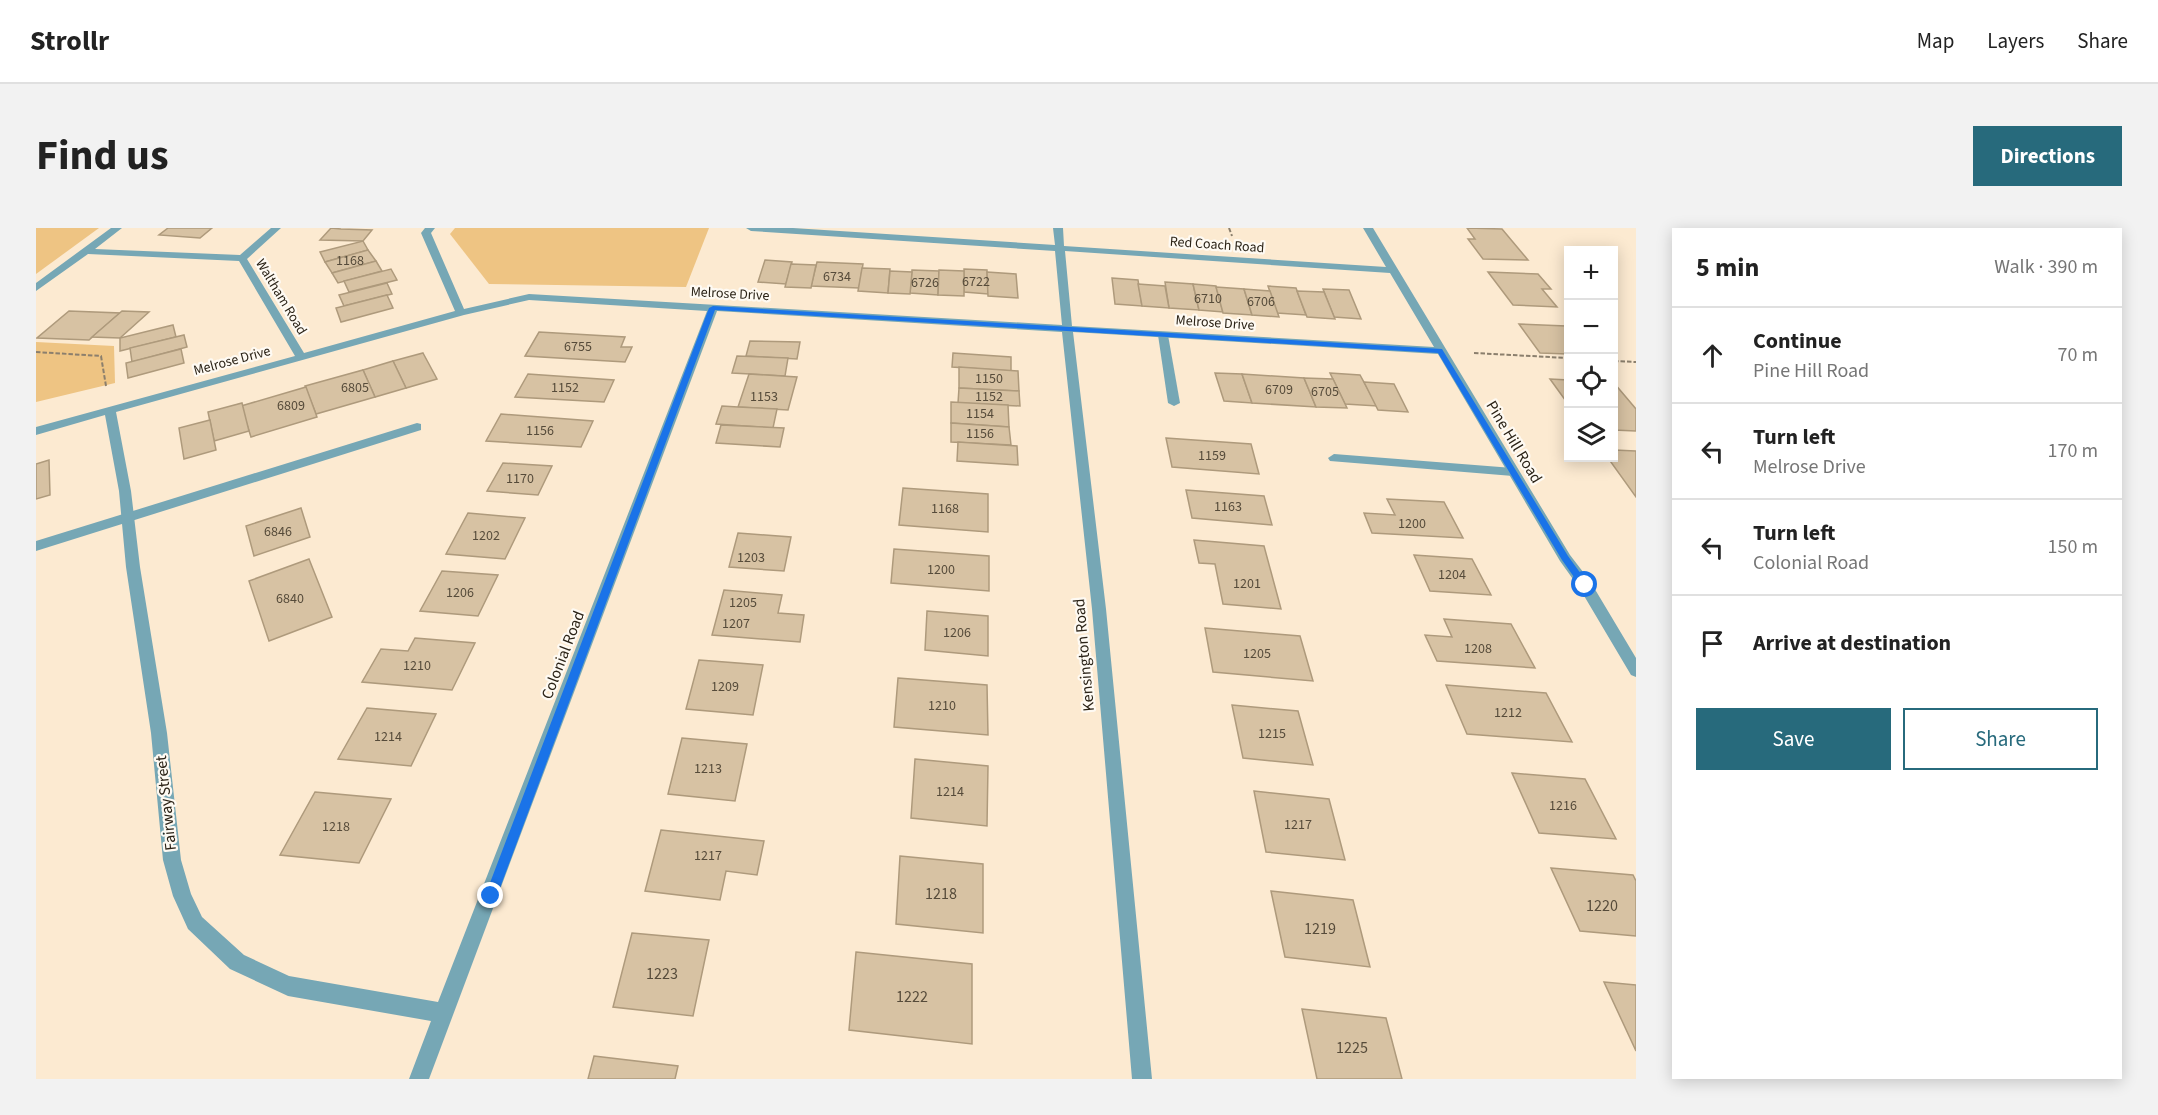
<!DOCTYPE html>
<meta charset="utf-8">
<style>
body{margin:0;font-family:"Source Sans 3",sans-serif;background:#f2f2f2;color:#222}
.controls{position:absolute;right:18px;top:18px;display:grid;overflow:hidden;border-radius:0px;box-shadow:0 3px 15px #0003}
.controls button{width:54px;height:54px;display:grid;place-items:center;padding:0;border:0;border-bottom:2px solid #e0e0e0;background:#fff;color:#222;font:30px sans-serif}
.stop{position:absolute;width:18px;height:18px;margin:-14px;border:4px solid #1a73e8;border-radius:50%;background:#fff}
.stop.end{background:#1a73e8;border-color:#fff;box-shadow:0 2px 6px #0008}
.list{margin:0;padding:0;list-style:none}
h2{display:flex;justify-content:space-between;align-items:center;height:78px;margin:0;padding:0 24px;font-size:26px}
h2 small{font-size:20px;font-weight:400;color:#767676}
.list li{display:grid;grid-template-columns:39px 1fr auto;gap:18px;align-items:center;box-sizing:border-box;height:96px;padding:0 24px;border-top:2px solid #e0e0e0}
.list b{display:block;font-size:22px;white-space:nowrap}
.list p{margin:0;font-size:20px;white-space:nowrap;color:#767676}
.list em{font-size:20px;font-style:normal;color:#767676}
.actions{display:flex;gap:12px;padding:18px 24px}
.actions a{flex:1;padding:14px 0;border:2px solid #276a7c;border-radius:0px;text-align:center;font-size:21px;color:#276a7c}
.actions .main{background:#276a7c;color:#fff}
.icon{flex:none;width:33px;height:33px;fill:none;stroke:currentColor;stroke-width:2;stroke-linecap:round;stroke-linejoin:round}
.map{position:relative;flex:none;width:1600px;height:851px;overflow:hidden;border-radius:0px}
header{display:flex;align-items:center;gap:36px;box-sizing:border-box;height:84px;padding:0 30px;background:#fff;border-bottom:2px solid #e0e0e0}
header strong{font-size:28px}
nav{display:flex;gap:33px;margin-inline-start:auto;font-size:21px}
.intro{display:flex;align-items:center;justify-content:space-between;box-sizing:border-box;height:144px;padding:0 36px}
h1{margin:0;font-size:42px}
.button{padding:15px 27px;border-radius:0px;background:#276a7c;color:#fff;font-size:21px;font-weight:700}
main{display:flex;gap:36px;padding:0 36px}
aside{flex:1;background:#fff;border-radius:0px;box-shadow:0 3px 15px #0003}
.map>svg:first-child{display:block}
.green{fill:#eec483}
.building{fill:#d7c2a3;stroke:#ae9a7c;stroke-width:1.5}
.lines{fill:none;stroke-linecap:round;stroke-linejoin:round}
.path{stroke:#8b7f6d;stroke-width:2;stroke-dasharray:4.5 2;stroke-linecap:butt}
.service{fill:#76a7b5;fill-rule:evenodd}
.minor{fill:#76a7b5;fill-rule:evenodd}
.route{fill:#1a73e8}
.labels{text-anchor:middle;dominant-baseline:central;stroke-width:4.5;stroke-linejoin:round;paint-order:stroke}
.far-street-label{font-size:14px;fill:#2b2317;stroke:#fefaf3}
.number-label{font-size:14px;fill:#564b3a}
.street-label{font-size:16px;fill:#2b2317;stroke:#fefaf3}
.near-number-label{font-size:16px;fill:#564b3a}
</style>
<header>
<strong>Strollr</strong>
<nav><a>Map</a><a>Layers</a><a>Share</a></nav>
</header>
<div class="intro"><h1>Find us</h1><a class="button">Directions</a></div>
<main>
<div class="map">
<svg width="1600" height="851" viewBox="0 0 1600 851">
<rect width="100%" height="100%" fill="#fcead1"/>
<g class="green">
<polygon points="0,0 63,0 0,46"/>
<polygon points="419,0 673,0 650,59 453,56 414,6"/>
<polygon points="0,114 78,118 79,155 0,174"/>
</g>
<g class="building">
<polygon points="132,0 176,0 164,10 123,7"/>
<polygon points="295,0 305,1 336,2 327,13 284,12"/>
<polygon points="1431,0 1466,1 1492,32 1447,31 1432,11 1439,11"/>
<polygon points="327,13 332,22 289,34 284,24"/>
<polygon points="332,22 340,33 296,45 289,34"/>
<polygon points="729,32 756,34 750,56 722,54"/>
<polygon points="340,33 346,43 302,55 296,45"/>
<polygon points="781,34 827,36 823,60 775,58"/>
<polygon points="755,36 780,37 775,60 749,59"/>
<polygon points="826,40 854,41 852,65 822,63"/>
<polygon points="355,41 361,52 313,64 308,53"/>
<polygon points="928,41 951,42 952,66 928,64"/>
<polygon points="876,42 903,43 902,67 874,65"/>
<polygon points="903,42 928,43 928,68 902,67"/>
<polygon points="854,43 876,44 874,66 852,65"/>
<polygon points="951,44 980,46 982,70 952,68"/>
<polygon points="1452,44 1502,46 1515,61 1506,61 1521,79 1477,77"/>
<polygon points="1076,50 1102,52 1106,78 1079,76"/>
<polygon points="1129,54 1157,56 1163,82 1133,80"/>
<polygon points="351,55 356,66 308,78 303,67"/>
<polygon points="1102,56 1129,58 1133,80 1106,78"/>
<polygon points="1157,56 1180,58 1187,84 1163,82"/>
<polygon points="1232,58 1260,60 1270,87 1241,85"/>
<polygon points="1180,59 1208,61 1216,87 1187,85"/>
<polygon points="1208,61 1234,63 1243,89 1216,87"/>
<polygon points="1287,61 1313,62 1325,91 1298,89"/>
<polygon points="1261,63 1288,64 1299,91 1271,89"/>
<polygon points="351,67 357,80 305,94 300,80"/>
<polygon points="33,83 84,85 53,112 1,110"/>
<polygon points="86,83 113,84 84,110 56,109"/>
<polygon points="1483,96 1530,98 1532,102 1532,126 1504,125"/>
<polygon points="137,97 140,109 84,123 84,110"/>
<polygon points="503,104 589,109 585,119 596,119 589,134 489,128"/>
<polygon points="148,107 151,119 96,134 94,120"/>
<polygon points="714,113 764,114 761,131 710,128"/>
<polygon points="145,121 148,135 92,150 90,135"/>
<polygon points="387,125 401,151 370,160 357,133"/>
<polygon points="917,125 975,129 975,143 916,139"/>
<polygon points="701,128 752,130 749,148 696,145"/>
<polygon points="357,133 370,160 339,169 327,142"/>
<polygon points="923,139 982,143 983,163 923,160"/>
<polygon points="327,142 339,169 280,186 269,158"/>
<polygon points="1179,145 1206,146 1216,175 1188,173"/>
<polygon points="1294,145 1324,147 1341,178 1309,176"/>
<polygon points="492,146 578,152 568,174 479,169"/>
<polygon points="713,146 761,149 752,182 702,179"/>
<polygon points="1206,146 1268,150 1280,179 1216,175"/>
<polygon points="1268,150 1297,151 1311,180 1280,179"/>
<polygon points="1514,151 1532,152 1532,176"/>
<polygon points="1328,154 1358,156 1372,184 1342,182"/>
<polygon points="1578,155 1600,181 1600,203 1578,202"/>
<polygon points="270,159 281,189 215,209 205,178"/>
<polygon points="923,160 983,163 984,178 922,175"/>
<polygon points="915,174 972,177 973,199 915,195"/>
<polygon points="206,175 213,203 178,213 172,184"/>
<polygon points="686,178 702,179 741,181 737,200 680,196"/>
<polygon points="465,186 557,193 545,219 450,213"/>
<polygon points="174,192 180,222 148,231 143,200"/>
<polygon points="915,195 973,199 975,217 915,214"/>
<polygon points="685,197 748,200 744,219 680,215"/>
<polygon points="1130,210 1215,216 1223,246 1136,239"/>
<polygon points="922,214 981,218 982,237 921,233"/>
<polygon points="1578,222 1600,223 1600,269 1572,230 1578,230"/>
<polygon points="13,232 14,267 0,271 0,236"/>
<polygon points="467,235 516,238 502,267 451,263"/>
<polygon points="867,260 952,266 952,304 863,297"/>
<polygon points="1150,262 1228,268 1236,297 1156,290"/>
<polygon points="1351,271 1408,274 1427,310 1336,305 1328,285 1359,287"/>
<polygon points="265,280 274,309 218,328 210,298"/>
<polygon points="432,285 489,290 469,331 410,326"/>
<polygon points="702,305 755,309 748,343 693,339"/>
<polygon points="1158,312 1228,318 1245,381 1187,376 1179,336 1163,335"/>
<polygon points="858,321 953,328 953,363 855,355"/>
<polygon points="1378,327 1436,331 1455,367 1394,363"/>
<polygon points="273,331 296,389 233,413 213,353"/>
<polygon points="406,343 462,347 442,388 384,383"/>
<polygon points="688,362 746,367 742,385 768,387 764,414 676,407"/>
<polygon points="891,383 952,388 952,428 889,422"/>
<polygon points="1408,391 1475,396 1499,440 1401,433 1389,407 1416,409"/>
<polygon points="1169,400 1264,408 1277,453 1177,444"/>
<polygon points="379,410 439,415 416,462 326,454 345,421 372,423"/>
<polygon points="663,432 727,437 717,487 650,481"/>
<polygon points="862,450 951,457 952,507 858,499"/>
<polygon points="1410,457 1510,465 1536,514 1431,506"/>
<polygon points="1196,477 1262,483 1277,537 1207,530"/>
<polygon points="331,480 400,486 375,538 302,531"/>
<polygon points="646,510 711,516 699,573 632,566"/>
<polygon points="879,531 952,538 951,598 875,590"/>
<polygon points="1476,545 1549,551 1580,611 1503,605"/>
<polygon points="1218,563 1293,571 1309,632 1230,624"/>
<polygon points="279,564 355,571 323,635 244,627"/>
<polygon points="625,602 728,613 721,647 690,643 684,672 609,663"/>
<polygon points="864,628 947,636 947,705 860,696"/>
<polygon points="1515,640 1597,647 1600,653 1600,708 1544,703"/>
<polygon points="1235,663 1317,672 1334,739 1249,729"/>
<polygon points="596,705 673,712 657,788 577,779"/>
<polygon points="820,724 936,736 936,816 813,802"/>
<polygon points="1568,754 1600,757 1600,823"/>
<polygon points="1266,781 1350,790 1366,851 1281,851"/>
<polygon points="558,828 642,838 639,851 552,851"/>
</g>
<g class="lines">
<g class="path">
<polyline points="1193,0 1196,8"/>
<polyline points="0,124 65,128 70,158"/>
<polyline points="1438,125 1532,130"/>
<polyline points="1578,133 1600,134"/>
</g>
<g class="service">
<polygon points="1127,104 1132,107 1144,175 1138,178 1132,175 1122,107"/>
<polygon points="381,195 385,196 385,202 0,323 0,313"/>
<polygon points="1298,226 1477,240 1483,244 1477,248 1294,233 1292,230"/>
</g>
<path class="minor" d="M75,0H86L59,21L204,27L235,0H245L211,31L268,125L419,83L385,5L389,0H399L395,5L428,81L493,66L1026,97L1019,23L715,3L710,0H757L1019,17L1017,0H1027L1028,18L1350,39L1327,0H1337L1534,327L1554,353L1600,430V449L1595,447L1544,361L1524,333L1402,126L1037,104L1070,381L1116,851H1096L1056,381L1026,104L681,83L393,851H373L395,793L252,768L194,741L152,701L137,668L127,632L115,505L90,339L83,263L69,187L0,207V199L259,128L203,33L52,26L0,63V55ZM1029,23L1354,45L1398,119L1036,98ZM493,72L671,83L402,774L253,748L208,727L166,689L155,666L145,632L131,505L104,339L95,263L80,184L428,87Z"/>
</g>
<polygon class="route" points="677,78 1406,121 1532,328 1553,357 1549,360 1545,359 1526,332 1402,125 679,82 461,668 455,673 449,668 673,80"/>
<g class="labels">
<g class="far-street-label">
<text transform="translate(1181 17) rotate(4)">Red Coach Road</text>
<text transform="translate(694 66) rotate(3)">Melrose Drive</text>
<text transform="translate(245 69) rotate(59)">Waltham Road</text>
<text transform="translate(1179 95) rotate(4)">Melrose Drive</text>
<text transform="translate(196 133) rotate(-15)">Melrose Drive</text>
</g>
<g class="number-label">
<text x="314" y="33">1168</text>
<text x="801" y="49">6734</text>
<text x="940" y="54">6722</text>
<text x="889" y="55">6726</text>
<text x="1172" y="71">6710</text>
<text x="1225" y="74">6706</text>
<text x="542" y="119">6755</text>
<text x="953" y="151">1150</text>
<text x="319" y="160">6805</text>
<text x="529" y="160">1152</text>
<text x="1243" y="162">6709</text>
<text x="1289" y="164">6705</text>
<text x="728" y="169">1153</text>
<text x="953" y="169">1152</text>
<text x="255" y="178">6809</text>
<text x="944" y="186">1154</text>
<text x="504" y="203">1156</text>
<text x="944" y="206">1156</text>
<text x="1176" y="228">1159</text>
<text x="484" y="251">1170</text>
<text x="1192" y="279">1163</text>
<text x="909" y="281">1168</text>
<text x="1376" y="296">1200</text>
<text x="242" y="304">6846</text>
<text x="450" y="308">1202</text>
<text x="715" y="330">1203</text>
<text x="905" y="342">1200</text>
<text x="1416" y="347">1204</text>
<text x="1211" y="356">1201</text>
<text x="424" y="365">1206</text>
<text x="254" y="371">6840</text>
<text x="707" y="375">1205</text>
<text x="700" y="396">1207</text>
<text x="921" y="405">1206</text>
<text x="1442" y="421">1208</text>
<text x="1221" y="426">1205</text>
<text x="381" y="438">1210</text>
<text x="689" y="459">1209</text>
<text x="906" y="478">1210</text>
<text x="1472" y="485">1212</text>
<text x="1236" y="506">1215</text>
<text x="352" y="509">1214</text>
<text x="672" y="541">1213</text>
<text x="914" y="564">1214</text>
<text x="1527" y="578">1216</text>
<text x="1262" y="597">1217</text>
<text x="300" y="599">1218</text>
<text x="672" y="628">1217</text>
</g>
<g class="street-label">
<text transform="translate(1478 214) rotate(59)">Pine Hill Road</text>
<text transform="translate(527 427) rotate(-69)">Colonial Road</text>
<text transform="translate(1048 427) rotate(-95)">Kensington Road</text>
<text transform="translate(130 575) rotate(-96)">Fairway Street</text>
</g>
<g class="near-number-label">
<text x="905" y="666">1218</text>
<text x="1566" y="678">1220</text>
<text x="1284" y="701">1219</text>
<text x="626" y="746">1223</text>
<text x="876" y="769">1222</text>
<text x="1316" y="820">1225</text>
</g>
</g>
</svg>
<div class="controls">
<button>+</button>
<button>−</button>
<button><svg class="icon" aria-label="locate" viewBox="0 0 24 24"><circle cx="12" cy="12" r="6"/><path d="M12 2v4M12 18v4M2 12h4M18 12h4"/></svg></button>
<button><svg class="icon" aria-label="layers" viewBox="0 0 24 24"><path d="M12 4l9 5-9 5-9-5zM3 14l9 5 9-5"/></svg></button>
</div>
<div class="stop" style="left:1549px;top:357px"></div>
<div class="stop end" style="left:455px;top:668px"></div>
</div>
<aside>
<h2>5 min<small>Walk · 390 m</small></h2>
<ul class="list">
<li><svg class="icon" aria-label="ahead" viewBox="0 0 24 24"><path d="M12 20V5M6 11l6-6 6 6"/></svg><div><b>Continue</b><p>Pine Hill Road</p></div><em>70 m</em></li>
<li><svg class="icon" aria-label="left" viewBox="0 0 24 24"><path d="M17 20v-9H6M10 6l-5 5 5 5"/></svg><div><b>Turn left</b><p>Melrose Drive</p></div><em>170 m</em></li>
<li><svg class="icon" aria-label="left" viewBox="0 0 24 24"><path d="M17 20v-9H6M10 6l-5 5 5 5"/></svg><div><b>Turn left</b><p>Colonial Road</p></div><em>150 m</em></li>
<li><svg class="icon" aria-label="arrive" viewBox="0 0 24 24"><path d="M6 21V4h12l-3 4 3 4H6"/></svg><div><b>Arrive at destination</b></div></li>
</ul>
<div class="actions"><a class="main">Save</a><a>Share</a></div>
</aside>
</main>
